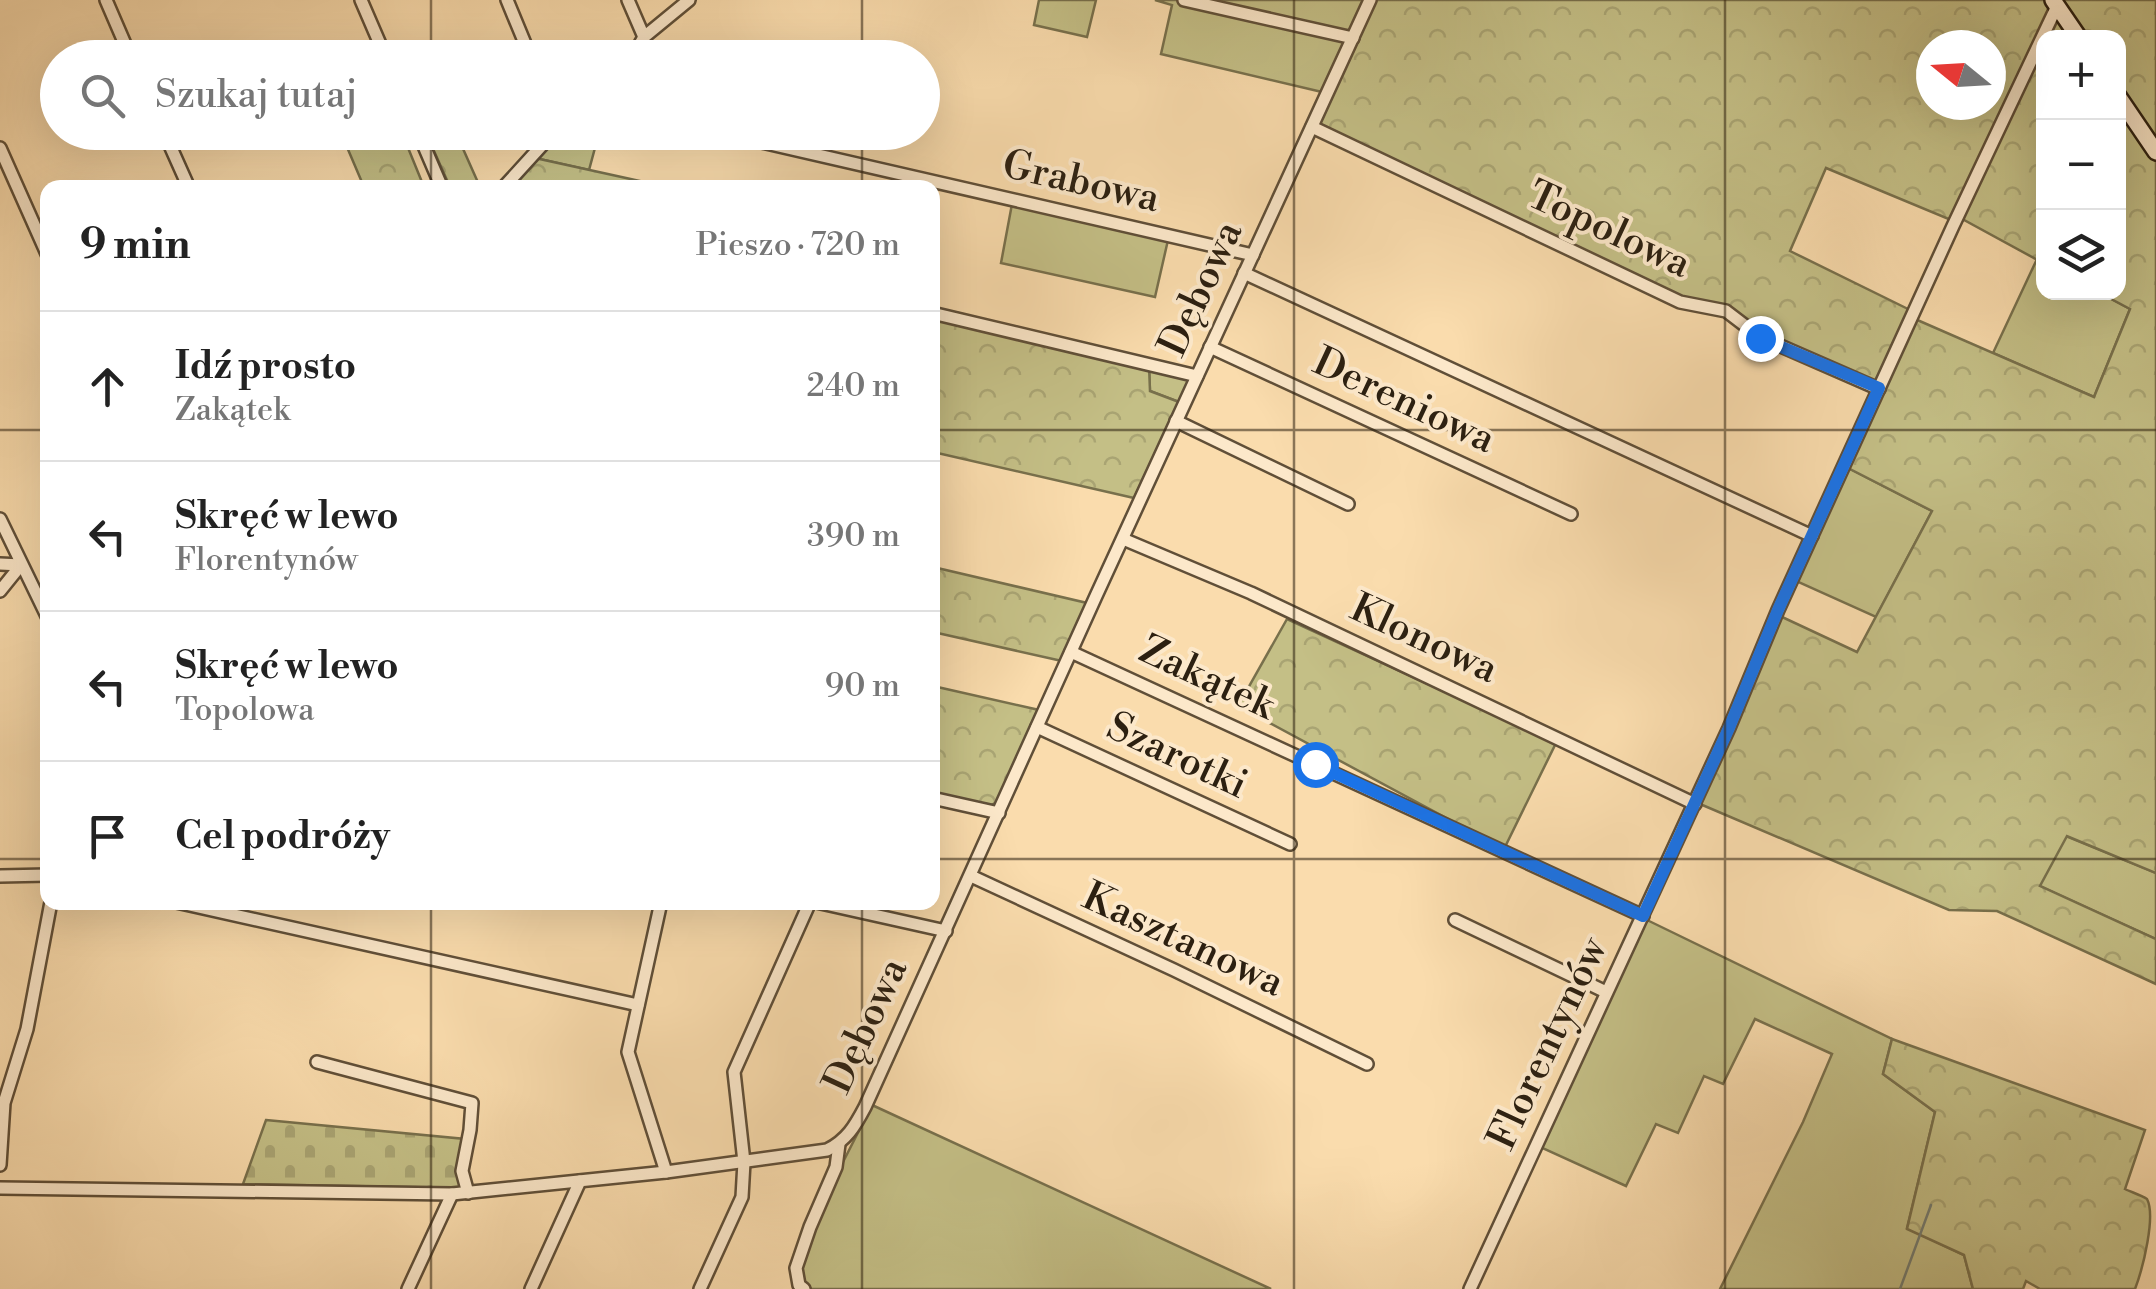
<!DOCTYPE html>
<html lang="pl">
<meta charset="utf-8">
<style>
body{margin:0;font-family:"Libre Bodoni",serif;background:#f6f6f6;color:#222}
.controls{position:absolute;right:30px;top:30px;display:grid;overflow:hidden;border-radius:20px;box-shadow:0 10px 40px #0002}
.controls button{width:90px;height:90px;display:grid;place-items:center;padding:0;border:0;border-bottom:2px solid #e0e0e0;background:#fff;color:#222;font:50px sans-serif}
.compass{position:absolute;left:1916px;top:30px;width:90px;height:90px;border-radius:50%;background:#fff;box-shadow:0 10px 40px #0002;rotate:288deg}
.stop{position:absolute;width:30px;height:30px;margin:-22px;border:8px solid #1a73e8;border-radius:50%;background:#fff}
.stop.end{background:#1a73e8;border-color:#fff;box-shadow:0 2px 10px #0008}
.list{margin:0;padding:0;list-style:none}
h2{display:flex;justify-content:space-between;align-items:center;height:130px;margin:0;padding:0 40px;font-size:42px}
h2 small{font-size:32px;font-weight:400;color:#767676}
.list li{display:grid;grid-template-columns:65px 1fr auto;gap:30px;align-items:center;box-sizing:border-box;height:150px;padding:0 40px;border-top:2px solid #e0e0e0}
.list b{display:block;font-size:38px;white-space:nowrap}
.list p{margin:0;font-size:32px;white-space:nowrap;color:#767676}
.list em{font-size:32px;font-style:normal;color:#767676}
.icon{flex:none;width:55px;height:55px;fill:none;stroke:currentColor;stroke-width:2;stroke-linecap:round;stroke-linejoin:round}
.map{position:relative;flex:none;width:2156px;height:1289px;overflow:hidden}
.search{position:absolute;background:#fff;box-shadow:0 10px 40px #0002;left:40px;top:40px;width:900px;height:110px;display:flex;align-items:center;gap:25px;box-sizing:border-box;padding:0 35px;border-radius:55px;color:#767676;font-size:38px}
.panel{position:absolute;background:#fff;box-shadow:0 10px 40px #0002;left:40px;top:180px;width:900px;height:730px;border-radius:20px}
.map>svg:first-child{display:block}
.grass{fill:#c4bf86;stroke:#78704c;stroke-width:2.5}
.forest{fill:url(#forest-crowns);stroke:#78704c;stroke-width:2.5;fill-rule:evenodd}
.cemetery{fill:url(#cemetery-stones);stroke:#78704c;stroke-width:2.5}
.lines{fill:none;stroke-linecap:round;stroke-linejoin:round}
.stream{stroke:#727c72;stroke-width:2.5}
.street-casing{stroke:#604f38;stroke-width:16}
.secondary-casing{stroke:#2c2011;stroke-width:20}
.street{stroke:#fce8ca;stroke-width:11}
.secondary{stroke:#fce8ca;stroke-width:15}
.route{stroke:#1a73e8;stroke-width:12}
.grid{fill:none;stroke:#2c2011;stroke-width:2.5;stroke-opacity:0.55}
.labels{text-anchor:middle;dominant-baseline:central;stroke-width:8;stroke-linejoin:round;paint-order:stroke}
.street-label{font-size:40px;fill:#2c2011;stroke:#fce8ca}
</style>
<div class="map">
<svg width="2156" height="1289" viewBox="0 0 2156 1289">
<defs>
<pattern id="forest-crowns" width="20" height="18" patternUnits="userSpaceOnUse" patternTransform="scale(2.5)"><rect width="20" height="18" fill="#c4bf86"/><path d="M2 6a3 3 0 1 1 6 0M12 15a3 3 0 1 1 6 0" fill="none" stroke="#a9a473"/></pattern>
<pattern id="cemetery-stones" width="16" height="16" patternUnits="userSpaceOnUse" patternTransform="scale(2.5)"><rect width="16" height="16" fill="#c4bf86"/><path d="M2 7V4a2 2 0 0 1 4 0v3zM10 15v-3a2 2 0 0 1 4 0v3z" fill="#a9a473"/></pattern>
</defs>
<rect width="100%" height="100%" fill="#fadcad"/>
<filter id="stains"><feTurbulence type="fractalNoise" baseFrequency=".002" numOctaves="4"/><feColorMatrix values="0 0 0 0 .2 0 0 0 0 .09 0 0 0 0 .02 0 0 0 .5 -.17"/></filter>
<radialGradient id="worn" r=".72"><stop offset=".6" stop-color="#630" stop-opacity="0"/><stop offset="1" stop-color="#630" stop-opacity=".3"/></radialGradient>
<g class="grass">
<polygon points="1039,0 1096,0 1087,37 1034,25"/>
<polygon points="1155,0 1364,0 1322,92 1161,54 1172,5"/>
<polygon points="560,133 599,133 589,170 535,158"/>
<polygon points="1012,204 1168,240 1155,297 1001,263"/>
<polygon points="2037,259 2043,263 2044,292 2100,293 2130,309 2094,397 1993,353"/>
<polygon points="1149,366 1188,376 1189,380 1179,402 1150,391"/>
<polygon points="1848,468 1932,511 1876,617 1796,581"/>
<polygon points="2066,836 2156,873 2156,939 2039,886"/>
<polygon points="1647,920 1892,1039 1883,1074 1935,1112 1907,1228 1964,1255 1973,1289 1720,1289 1803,1122 1832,1054 1755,1019 1723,1084 1704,1076 1678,1133 1656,1124 1626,1186 1540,1147"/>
<polygon points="872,1105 1271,1289 811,1289 800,1278 803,1254 840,1168"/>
</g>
<g class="forest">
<path d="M1376,0H2156V873L2067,836L2040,886L2156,939V984L1997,911L1949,910L1700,804L1780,616L1857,652L1932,511L1848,468L1915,319L2094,397L2130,309L2100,293L2118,292V38H2044L2043,263L1964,220H1951L1826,168L1790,251L1910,310L1876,383L1762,334L1726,308L1681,297L1316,128ZM1931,45H1991V105H1931Z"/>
<polygon points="341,133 402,133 424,187 364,187"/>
<polygon points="426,133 456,133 480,187 450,187"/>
<polygon points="535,158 667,187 507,188"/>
<polygon points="933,316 1149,366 1150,391 1179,402 1134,498 933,452"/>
<polygon points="933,567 1087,603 1062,661 933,632"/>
<polygon points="1287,619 1556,743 1504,849 1238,706"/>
<polygon points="933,686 1039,710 997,802 991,805 933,793"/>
<path d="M1892,1039L2145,1130L2125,1189C2131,1192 2141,1195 2147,1199C2156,1216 2143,1268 2135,1289H2040L2026,1281L2023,1289H1973L1964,1255L1907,1229L1935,1112L1883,1074Z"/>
</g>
<polygon class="cemetery" points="266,1120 465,1139 463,1188 243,1184"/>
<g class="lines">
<polyline class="stream" points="1900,1289 1931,1205"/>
<defs>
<g id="street">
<polyline points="106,0 131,58"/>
<polyline points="361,0 386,58"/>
<polyline points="507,0 531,58"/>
<polyline points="628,0 644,37"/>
<polyline points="1184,0 1353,38"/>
<polyline points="632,58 644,37 689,0"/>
<polyline points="1312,127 1680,302 1726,311 1760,337 1879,389"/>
<polyline points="164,132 189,188"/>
<polyline points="418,132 442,188"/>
<polyline points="718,132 1253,255"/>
<polyline points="0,148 48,256"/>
<polyline points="503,188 554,132"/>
<polyline points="1244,273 1812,536"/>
<polyline points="932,313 1197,376"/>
<polyline points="1210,347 1571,514"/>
<polyline points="1176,421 1348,504"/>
<polyline points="0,519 48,618"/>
<polyline points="1123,539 1251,593 1695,804"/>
<polyline points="0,564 21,565 0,591"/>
<polyline points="1071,652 1643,916"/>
<polyline points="1037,727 1290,844"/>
<polyline points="932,798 999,813"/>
<polyline points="0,876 48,875"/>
<polyline points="971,876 1174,970 1367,1064"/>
<polyline points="176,902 638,1005"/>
<polyline points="661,902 628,1052 666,1172"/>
<polyline points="816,902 946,931"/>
<polyline points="1455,920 1606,992"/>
<polyline points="317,1062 472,1103 470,1130 462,1171 468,1193"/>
<polyline points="0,1165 4,1103 27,1029 51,902"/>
<path d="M0,1188L452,1194L666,1172L827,1150C847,1140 855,1126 865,1107L1096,596L1370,0"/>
<polyline points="408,1289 452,1194"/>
<polyline points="531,1289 580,1181"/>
<polyline points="700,1289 742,1197 744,1162 734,1072 810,902"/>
<polyline points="804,1289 799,1285 796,1268 810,1227 836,1167 839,1144"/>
<polyline points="1470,1289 1729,728 1778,610 1953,226 2057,6"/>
</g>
<g id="secondary">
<polyline points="2053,0 2079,38"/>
<polyline points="2118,96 2156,152"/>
</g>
</defs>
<use href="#street" class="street-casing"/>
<use href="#secondary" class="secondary-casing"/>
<use href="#street" class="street"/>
<use href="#secondary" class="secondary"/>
</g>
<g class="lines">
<polyline class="route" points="1315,764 1643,916 1729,728 1778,610 1879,388 1760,338"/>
</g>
<path class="grid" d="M431,0V58M862,0V58M1294,0V1289M1725,0V1289M431,132V188M862,132V188M0,430H48M932,430H2156M0,859H48M932,859H2156M431,902V1289M862,902V1289"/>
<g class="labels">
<g class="street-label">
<text transform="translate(1081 182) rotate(13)">Grabowa</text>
<text transform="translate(1609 230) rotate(25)">Topolowa</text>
<text transform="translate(1201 289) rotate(-65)">Dębowa</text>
<text transform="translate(1404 401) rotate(25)">Dereniowa</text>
<text transform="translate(1424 639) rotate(25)">Klonowa</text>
<text transform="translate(1207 678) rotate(25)">Zakątek</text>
<text transform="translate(1177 756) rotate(25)">Szarotki</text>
<text transform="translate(1183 940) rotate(25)">Kasztanowa</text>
<text transform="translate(866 1026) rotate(-65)">Dębowa</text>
<text transform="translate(1548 1044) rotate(-65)">Florentynów</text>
</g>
</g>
<rect width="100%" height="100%" filter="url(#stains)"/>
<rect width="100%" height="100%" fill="url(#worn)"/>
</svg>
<div class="controls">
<button>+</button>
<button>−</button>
<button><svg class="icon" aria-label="layers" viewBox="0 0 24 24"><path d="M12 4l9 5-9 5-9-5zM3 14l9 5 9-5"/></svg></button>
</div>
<svg class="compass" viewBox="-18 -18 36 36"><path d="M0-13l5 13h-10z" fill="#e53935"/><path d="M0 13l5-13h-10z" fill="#767676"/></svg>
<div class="stop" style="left:1315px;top:764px"></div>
<div class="stop end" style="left:1760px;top:338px"></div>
<div class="search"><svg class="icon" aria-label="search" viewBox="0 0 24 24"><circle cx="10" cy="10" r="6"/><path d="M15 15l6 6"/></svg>Szukaj tutaj</div>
<section class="panel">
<h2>9 min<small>Pieszo · 720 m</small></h2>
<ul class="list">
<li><svg class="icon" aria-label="ahead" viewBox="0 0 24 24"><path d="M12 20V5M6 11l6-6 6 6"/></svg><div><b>Idź prosto</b><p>Zakątek</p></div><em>240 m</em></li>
<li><svg class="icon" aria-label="left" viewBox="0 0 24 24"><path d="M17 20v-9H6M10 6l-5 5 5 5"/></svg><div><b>Skręć w lewo</b><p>Florentynów</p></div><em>390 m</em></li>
<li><svg class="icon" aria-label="left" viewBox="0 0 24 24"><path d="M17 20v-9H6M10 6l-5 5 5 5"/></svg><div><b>Skręć w lewo</b><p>Topolowa</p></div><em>90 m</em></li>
<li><svg class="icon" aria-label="arrive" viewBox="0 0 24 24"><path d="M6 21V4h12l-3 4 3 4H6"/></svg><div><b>Cel podróży</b></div></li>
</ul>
</section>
</div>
